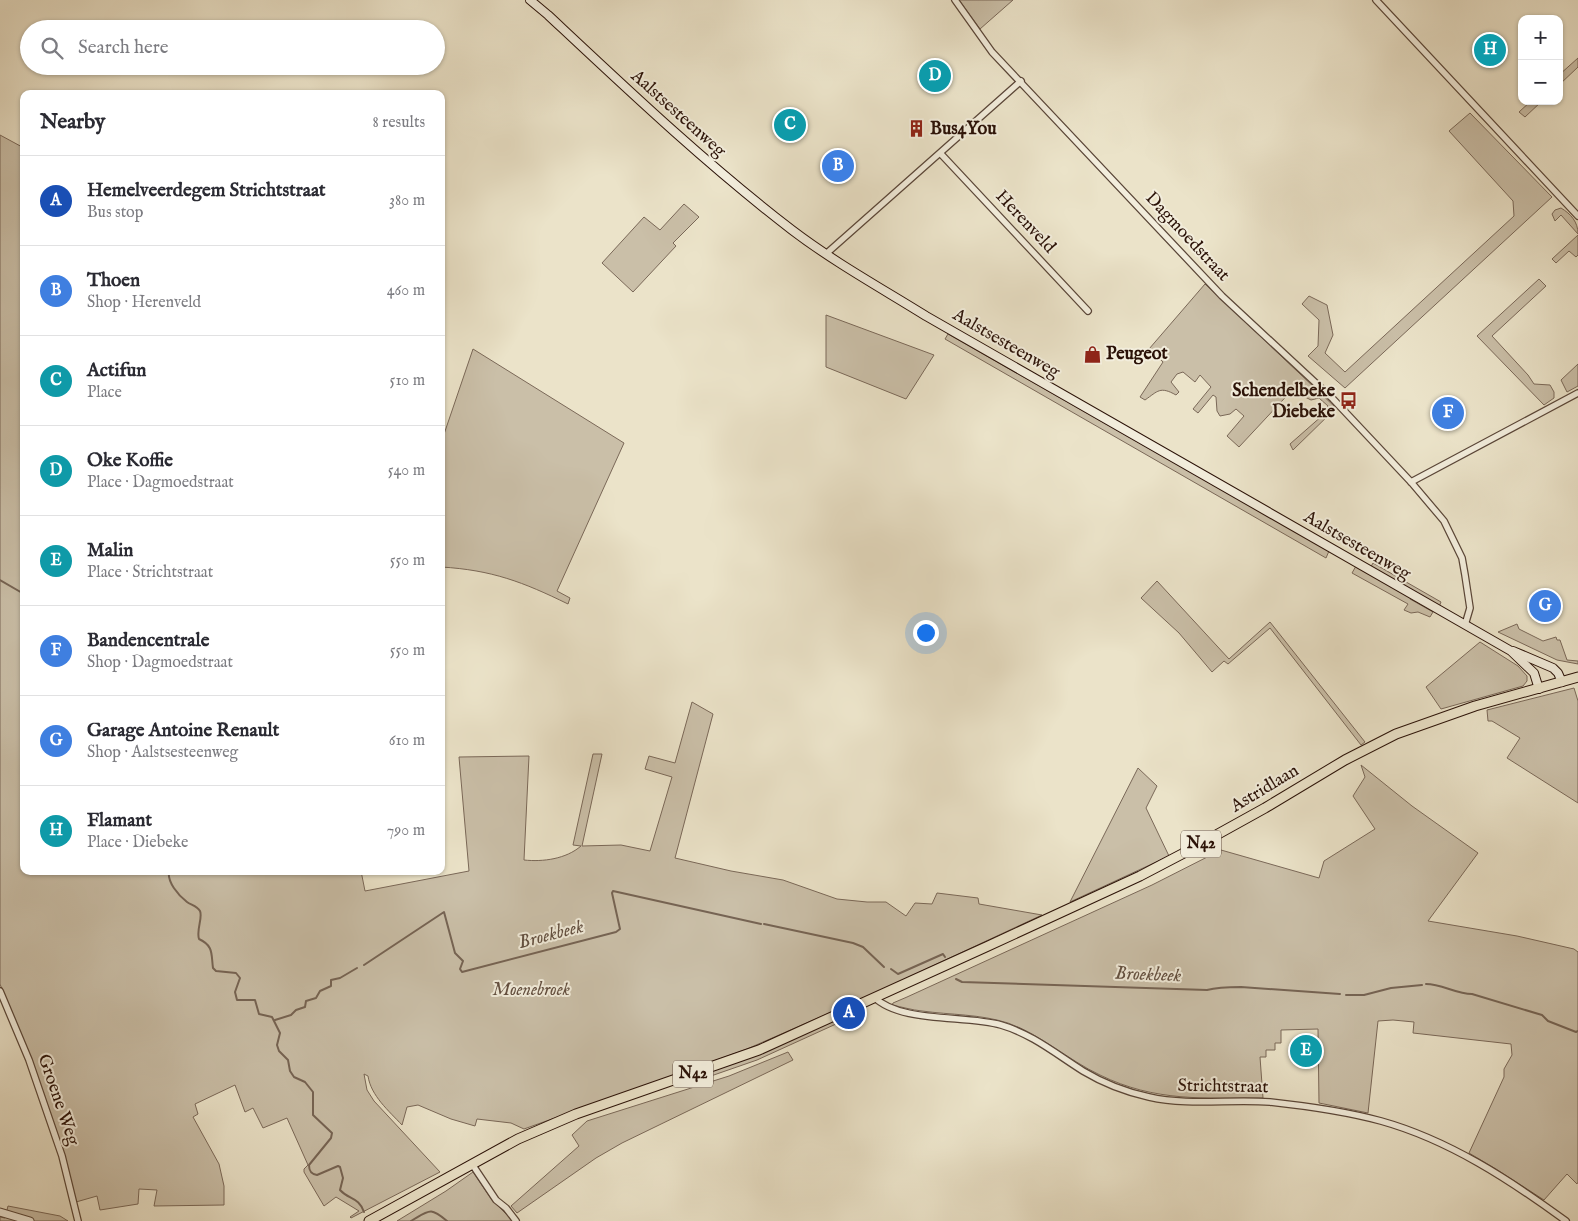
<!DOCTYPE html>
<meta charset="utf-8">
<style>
body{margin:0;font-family:"IM FELL English",serif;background:#f7f7f7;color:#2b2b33}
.controls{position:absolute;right:15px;top:15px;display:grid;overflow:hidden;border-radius:10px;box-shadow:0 1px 4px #0004}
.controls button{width:45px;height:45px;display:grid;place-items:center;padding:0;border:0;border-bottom:1px solid #e1e1e2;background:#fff;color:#2b2b33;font:25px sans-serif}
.you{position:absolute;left:925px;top:632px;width:18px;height:18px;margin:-12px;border:4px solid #fff;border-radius:50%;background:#1a73e8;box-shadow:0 0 0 8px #1a73e833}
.badge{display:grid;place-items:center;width:32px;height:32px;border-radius:50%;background:#b45309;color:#fff;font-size:16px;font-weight:700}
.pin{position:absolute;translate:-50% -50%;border:2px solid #fff;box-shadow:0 1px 5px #0006}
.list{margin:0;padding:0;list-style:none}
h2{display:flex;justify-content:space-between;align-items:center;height:65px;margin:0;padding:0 20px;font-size:21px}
h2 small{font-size:16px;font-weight:400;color:#7c7c81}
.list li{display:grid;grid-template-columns:32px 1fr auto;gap:15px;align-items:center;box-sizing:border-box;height:90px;padding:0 20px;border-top:1px solid #e1e1e2}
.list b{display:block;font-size:19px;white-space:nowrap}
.list p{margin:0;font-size:16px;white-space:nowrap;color:#7c7c81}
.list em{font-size:16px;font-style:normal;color:#7c7c81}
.icon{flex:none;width:28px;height:28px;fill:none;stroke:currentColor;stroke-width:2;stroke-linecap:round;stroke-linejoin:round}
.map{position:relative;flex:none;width:1578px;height:1221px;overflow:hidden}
.search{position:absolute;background:#fff;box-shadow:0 1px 4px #0004;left:20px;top:20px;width:425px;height:55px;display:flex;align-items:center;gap:12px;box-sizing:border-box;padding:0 18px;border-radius:28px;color:#7c7c81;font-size:19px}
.panel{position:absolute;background:#fff;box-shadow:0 1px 4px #0004;left:20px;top:90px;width:425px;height:785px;border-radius:10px}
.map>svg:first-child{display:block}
.green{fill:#cabfa8;stroke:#7a6858}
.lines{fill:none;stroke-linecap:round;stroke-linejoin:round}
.stream{stroke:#766454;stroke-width:2}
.minor-casing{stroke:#5a4638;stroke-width:8}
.tertiary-casing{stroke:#5a4638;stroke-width:9}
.secondary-casing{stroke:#2a1107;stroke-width:10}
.primary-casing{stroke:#2a1107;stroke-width:11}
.minor{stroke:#f2eddc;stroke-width:5.5}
.tertiary{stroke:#f2eddc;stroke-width:7}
.secondary{stroke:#f2eddc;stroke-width:8}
.primary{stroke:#ebe3c9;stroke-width:9}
.labels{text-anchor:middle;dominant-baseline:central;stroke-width:4;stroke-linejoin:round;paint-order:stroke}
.shield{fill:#f2eddc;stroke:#665347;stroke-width:1}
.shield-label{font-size:16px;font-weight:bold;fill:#2a1107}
.street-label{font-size:18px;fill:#2a1107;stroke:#f2eddc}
.poi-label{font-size:18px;font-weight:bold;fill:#2a1107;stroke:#f2eddc;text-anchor:start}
.park-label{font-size:18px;font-style:italic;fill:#624e3f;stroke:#f2eddc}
.water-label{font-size:19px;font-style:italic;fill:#635041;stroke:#f2eddc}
</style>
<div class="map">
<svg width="1578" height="1221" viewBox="0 0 1578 1221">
<rect width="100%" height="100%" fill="#ebe3c9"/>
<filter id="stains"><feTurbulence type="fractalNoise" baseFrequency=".004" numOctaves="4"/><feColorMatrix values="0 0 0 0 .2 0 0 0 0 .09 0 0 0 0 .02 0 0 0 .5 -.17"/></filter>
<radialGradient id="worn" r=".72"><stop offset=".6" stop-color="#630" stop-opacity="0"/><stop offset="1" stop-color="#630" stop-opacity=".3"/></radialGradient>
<g class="green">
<polygon points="959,0 1013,0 980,29"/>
<polygon points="1578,58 1578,67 1559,85 1559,75"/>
<polygon points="1531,101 1542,101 1525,117 1519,112"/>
<polygon points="1470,113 1552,197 1345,388 1308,356 1318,346 1319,320 1302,304 1309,296 1327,305 1333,335 1325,353 1345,372 1514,216 1513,201 1449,131"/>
<path d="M0,135L24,148V871H361L365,891L469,871L459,757L529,756L524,860C543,862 566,859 581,846L573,845L593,754H602L582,846L621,845L650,851L672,777L645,769L649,756L675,763L692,702L713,714L675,858L731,871L783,880L837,899L867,902H886L906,916L915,903L932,904L937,893L978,898L979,904L1042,915L866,997L747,1049L524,1129L511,1123L477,1119L475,1126L451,1119L418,1105L407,1107L402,1125C389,1111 371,1096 368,1076L364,1074L367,1090L374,1101L440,1172L351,1218L350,1217L359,1211L336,1197L324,1206L304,1172V1169L308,1165L287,1118L263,1128L253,1108L245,1112L235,1085L195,1104L198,1114L193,1117L219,1164L224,1186V1205L154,1206L157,1190L139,1189L138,1204L100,1210L97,1196L76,1202L22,1040L0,984Z"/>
<polygon points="684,204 699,217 673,243 676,246 633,292 602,263 644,217 660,230"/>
<path d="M1561,208C1571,214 1578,222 1578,234L1561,215L1555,221L1552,214L1555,210Z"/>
<polygon points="1578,235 1578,255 1576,257 1569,251 1556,263 1552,259"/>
<polygon points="1539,279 1546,286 1492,336 1528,375 1534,384 1550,385 1554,392 1554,398 1544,405 1477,336"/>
<path d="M1205,284L1336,408L1293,450L1290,444L1323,415L1328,406L1319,398L1311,400L1305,397L1295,387L1239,447L1227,436L1244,416L1236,409L1230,414L1220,416L1217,411L1216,397L1213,395L1198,413L1193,409L1211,387L1200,375L1195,382L1183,372L1177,374L1171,382L1179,392L1176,395C1160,386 1158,391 1145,400L1140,397L1163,362L1149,349Z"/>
<polygon points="826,315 934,355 906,399 826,367"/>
<polygon points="948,334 1329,551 1326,558 945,339"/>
<path d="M473,349L624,443L557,591L570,598L568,604C523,582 492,570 441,567V443Z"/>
<polygon points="1578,364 1578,386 1567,392 1561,380"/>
<polygon points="1373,563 1441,602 1439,607 1413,593 1410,599 1433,612 1430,617 1418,612 1411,613 1404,610 1408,604 1352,573 1356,566 1368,572"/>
<polygon points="1157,581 1229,659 1270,622 1365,742 1361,745 1270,628 1228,664 1224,661 1212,672 1179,633 1141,598"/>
<polygon points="1517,624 1519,629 1543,641 1556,637 1557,640 1560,640 1567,660 1578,661 1578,664 1557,660 1498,632"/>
<polygon points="1480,642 1518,666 1527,676 1527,681 1523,686 1441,709 1426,687"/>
<polygon points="1574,688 1578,701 1578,803 1507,758 1520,738 1492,721 1488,721 1487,710"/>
<path d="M1361,765L1412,806L1478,853L1428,921L1517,936L1574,949L1578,952V1182L1577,1184L1567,1174L1544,1200L1496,1169L1469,1153L1504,1077V1069L1512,1055L1511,1044L1413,1033L1414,1022L1393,1020L1378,1021L1368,1113L1319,1103L1318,1029L1281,1030V1043H1275V1050H1266V1057H1260L1263,1098C1204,1098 1155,1102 1100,1075C1068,1060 1042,1035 1008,1023C980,1014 951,1015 922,1011C912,1010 902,1007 892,1005L893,1003L907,997L1152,885L1221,850L1319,878L1324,861L1375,829L1353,796L1365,777Z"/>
<polygon points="1138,768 1157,786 1146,808 1169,856 1070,902"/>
<polygon points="857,1009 858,1014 757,1060 708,1077 707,1073"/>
<polygon points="788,1052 793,1060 622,1143 596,1158 517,1213 511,1206 579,1146 572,1135 587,1121 729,1076"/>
<polygon points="473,1172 492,1200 513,1221 397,1221 446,1191"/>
<polygon points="8,1206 60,1216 68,1221 0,1221 0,1217 5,1218"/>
</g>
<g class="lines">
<g class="stream">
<polyline points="0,580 24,594"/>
<path d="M169,871C167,882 178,895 187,902C191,905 197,906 200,911C203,918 196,930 199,939C214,946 211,954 213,968L216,971L236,973L240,978L235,992L237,1000H255L259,1014L272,1017L280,1033L277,1045L279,1051L288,1060L290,1071L294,1077L305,1082L313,1092V1115L332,1133L331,1138L309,1165C309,1171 311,1174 317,1175L338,1166L340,1167L343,1178L340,1190C349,1200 359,1197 364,1212"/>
<polyline points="764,924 853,943 863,947 884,967"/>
<polyline points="364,965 444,912 455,953 463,961 460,969 462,972 616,932 620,929 612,893 613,891 761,924"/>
<polyline points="891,969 898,974 943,954 945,957"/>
<path d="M956,979L962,982L1207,990C1218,987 1229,987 1241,987L1340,994"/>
<path d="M1426,984C1442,984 1456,994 1472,994L1542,1015L1548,1021L1576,1032L1578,1031"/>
<polyline points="1346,995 1364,995 1391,988 1422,985"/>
<polyline points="275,1020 291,1015 296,1010 305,1007 306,1001 316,998 320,991 331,986 331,980 340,978 357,968"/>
<path d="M411,1221C430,1210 430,1207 447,1221"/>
</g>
<defs>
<g id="minor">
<polyline points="955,0 992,52 1222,296 1333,399 1411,482 1444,521 1462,558 1465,575 1470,608 1465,625"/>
<polyline points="1376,0 1578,216"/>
<polyline points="941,154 1088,311"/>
<polyline points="827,253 1021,81"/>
<polyline points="1411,482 1578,393"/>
<polyline points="0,991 29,1060 62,1156 78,1221"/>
<path d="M874,997C900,1023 965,1015 1001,1025C1032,1034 1056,1054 1083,1071C1103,1083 1126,1092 1149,1097C1188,1106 1230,1099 1270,1102C1307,1106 1344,1111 1381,1121C1449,1140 1510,1180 1566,1221"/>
<polyline points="472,1164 496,1200 506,1208 516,1221"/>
</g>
<polyline id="tertiary" points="0,1212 30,1221"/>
<g id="secondary">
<path d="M530,0L548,15C627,89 706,164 792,230C834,262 881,288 926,316L1511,651L1534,673L1539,689"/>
<polyline points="1513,651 1553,668 1558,673 1562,682"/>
</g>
<polyline id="primary" points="369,1221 518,1139 576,1114 759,1050 986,947 1140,876 1182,854 1265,808 1345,760 1396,734 1475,706 1578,677"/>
</defs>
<use href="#minor" class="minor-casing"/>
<use href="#tertiary" class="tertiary-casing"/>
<use href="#secondary" class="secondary-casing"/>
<use href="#primary" class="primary-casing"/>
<use href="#minor" class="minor"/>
<use href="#tertiary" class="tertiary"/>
<use href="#secondary" class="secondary"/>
<use href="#primary" class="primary"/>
</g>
<defs>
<symbol id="building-bare" viewBox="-9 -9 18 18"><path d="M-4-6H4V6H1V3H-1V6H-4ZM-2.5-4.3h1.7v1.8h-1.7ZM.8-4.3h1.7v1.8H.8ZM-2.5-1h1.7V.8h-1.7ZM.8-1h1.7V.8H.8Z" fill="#8f2418" stroke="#f2eddc" stroke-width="2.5" paint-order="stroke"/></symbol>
<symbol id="shop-bare" viewBox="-9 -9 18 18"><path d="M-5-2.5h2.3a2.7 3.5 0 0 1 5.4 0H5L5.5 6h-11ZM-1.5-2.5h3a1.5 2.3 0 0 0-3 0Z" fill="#8f2418" stroke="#f2eddc" stroke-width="2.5" paint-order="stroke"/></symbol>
<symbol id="bus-bare" viewBox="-9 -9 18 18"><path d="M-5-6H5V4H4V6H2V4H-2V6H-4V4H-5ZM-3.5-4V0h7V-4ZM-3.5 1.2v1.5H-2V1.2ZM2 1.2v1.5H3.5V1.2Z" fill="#8f2418" stroke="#f2eddc" stroke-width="2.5" paint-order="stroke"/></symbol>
</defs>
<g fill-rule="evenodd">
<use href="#building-bare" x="904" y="116" width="25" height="25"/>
<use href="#shop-bare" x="1080" y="342" width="25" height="25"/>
<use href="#bus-bare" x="1336" y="388" width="25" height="25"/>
</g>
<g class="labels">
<g class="shield">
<rect x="1181" y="830.5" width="40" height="27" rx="4"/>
<rect x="673" y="1060.5" width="40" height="27" rx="4"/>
</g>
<g class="shield-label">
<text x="1201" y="844">N42</text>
<text x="693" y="1074">N42</text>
</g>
<g class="street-label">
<text transform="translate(678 114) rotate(42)">Aalstsesteenweg</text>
<text transform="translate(1025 222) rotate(47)">Herenveld</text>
<text transform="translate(1187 237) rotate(47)">Dagmoedstraat</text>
<text transform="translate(1006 344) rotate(30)">Aalstsesteenweg</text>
<text transform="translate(1357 546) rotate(30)">Aalstsesteenweg</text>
<text transform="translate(1265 789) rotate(-31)">Astridlaan</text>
<text transform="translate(1223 1087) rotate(1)">Strichtstraat</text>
<text transform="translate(58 1100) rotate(71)">Groene Weg</text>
</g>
<g class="poi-label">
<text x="930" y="129">Bus4You</text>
<text x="1106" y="354">Peugeot</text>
<text x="1335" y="391" text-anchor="end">Schendelbeke<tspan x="1335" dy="21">Diebeke</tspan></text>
</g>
<g class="park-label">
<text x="531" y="990">Moenebroek</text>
</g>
<g class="water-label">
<text transform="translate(551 935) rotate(-15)">Broekbeek</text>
<text transform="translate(1148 975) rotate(2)">Broekbeek</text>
</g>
</g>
<rect width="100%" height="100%" filter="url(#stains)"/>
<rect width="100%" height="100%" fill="url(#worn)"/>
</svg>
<div class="controls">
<button>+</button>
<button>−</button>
</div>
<div class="you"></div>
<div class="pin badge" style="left:849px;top:1013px;background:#1a4fb4">A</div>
<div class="pin badge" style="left:838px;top:166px;background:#3f7fe0">B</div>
<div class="pin badge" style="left:790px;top:125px;background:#0f9aa8">C</div>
<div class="pin badge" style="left:935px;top:76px;background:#0f9aa8">D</div>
<div class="pin badge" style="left:1306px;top:1051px;background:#0f9aa8">E</div>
<div class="pin badge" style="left:1448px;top:413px;background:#3f7fe0">F</div>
<div class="pin badge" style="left:1545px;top:606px;background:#3f7fe0">G</div>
<div class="pin badge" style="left:1490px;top:50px;background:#0f9aa8">H</div>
<div class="search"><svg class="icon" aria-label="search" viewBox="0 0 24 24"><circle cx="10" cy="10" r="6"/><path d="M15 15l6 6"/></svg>Search here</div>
<section class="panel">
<h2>Nearby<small>8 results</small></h2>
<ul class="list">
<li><span class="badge" style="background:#1a4fb4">A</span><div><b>Hemelveerdegem Strichtstraat</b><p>Bus stop</p></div><em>380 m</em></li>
<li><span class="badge" style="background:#3f7fe0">B</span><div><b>Thoen</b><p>Shop · Herenveld</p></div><em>460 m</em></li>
<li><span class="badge" style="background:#0f9aa8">C</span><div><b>Actifun</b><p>Place</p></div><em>510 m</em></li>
<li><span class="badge" style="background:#0f9aa8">D</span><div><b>Oke Koffie</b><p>Place · Dagmoedstraat</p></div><em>540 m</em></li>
<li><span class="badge" style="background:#0f9aa8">E</span><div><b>Malin</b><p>Place · Strichtstraat</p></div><em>550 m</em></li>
<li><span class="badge" style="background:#3f7fe0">F</span><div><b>Bandencentrale</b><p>Shop · Dagmoedstraat</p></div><em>550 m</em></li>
<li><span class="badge" style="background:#3f7fe0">G</span><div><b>Garage Antoine Renault</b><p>Shop · Aalstsesteenweg</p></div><em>610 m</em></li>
<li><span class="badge" style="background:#0f9aa8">H</span><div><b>Flamant</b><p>Place · Diebeke</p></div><em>790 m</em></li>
</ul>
</section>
</div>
